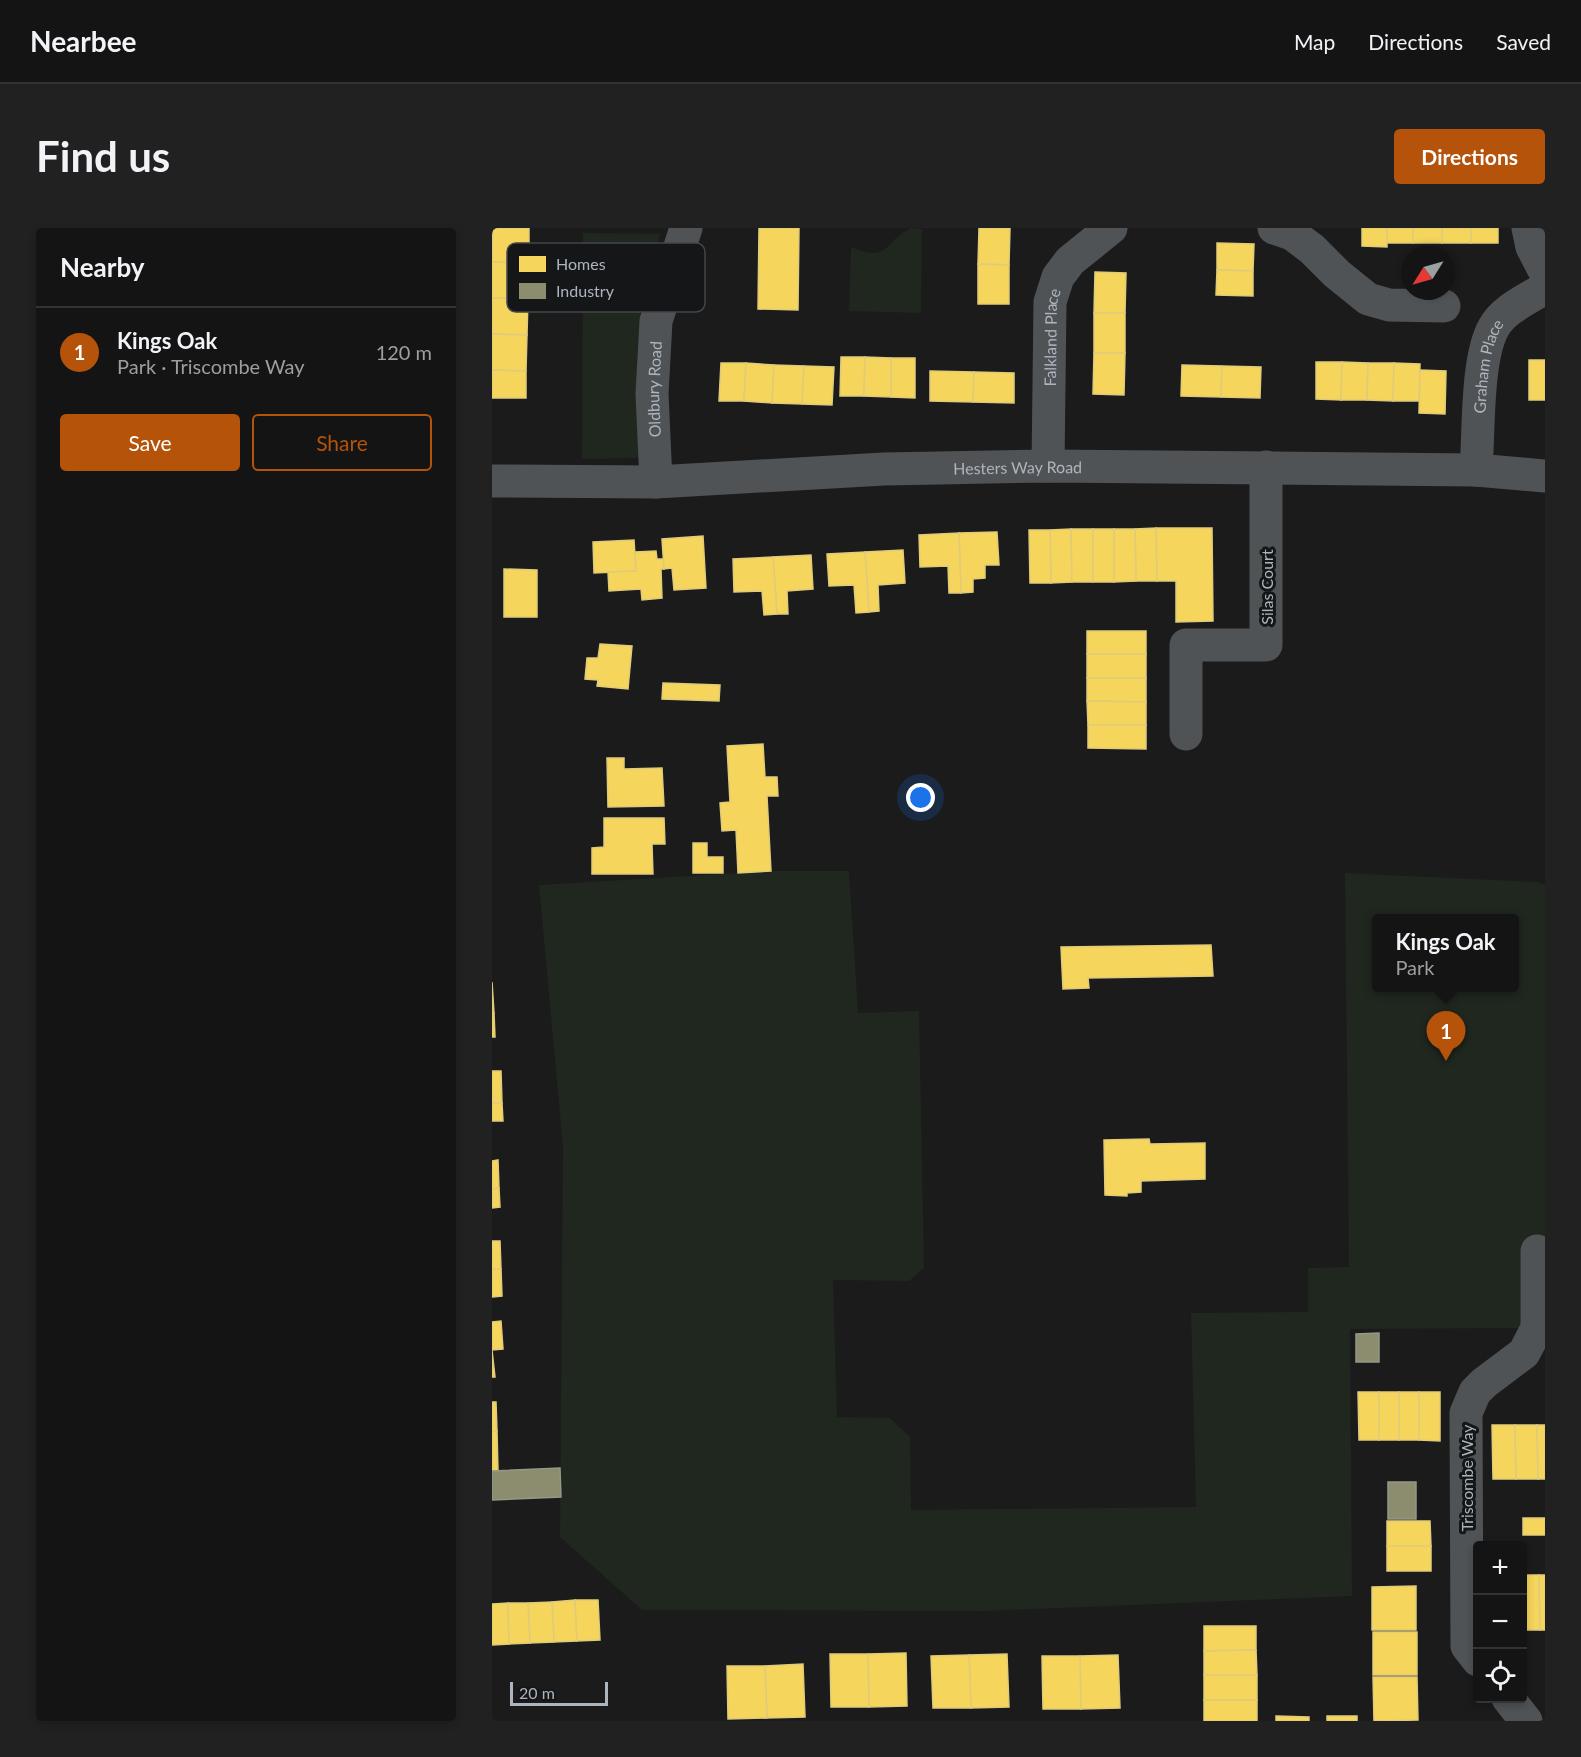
<!DOCTYPE html>
<meta charset="utf-8">
<style>
body{margin:0;font-family:Lato,sans-serif;background:#212122;color:#f1f3f6}
.controls{position:absolute;right:18px;bottom:18px;display:grid;overflow:hidden;border-radius:6px;box-shadow:0 3px 9px #0003}
.controls button{width:54px;height:54px;display:grid;place-items:center;padding:0;border:0;border-bottom:2px solid #333334;background:#141415;color:#f1f3f6;font:30px sans-serif}
.compass{position:absolute;left:909px;top:18px;width:54px;height:54px;border-radius:50%;background:#141415;box-shadow:0 3px 9px #0003;rotate:233deg}
.scale{position:absolute;left:18px;bottom:15px;width:98px;box-sizing:border-box;padding-left:6px;border:3px solid #acb5be;border-top:0;font-size:16px;line-height:21px;white-space:nowrap;color:#acb5be;-webkit-text-stroke:4px #151618;paint-order:stroke}
.you{position:absolute;left:429px;top:570px;width:21px;height:21px;margin:-15px;border:4px solid #fff;border-radius:50%;background:#1a73e8;box-shadow:0 0 0 9px #1a73e833}
.badge{display:grid;place-items:center;width:39px;height:39px;border-radius:50%;background:#b45309;color:#fff;font-size:20px;font-weight:700}
.pin{position:absolute;translate:-50% -50px;filter:drop-shadow(0 2px 3px #0008)}
.pin::after{content:'';position:absolute;top:32px;width:21px;height:18px;background:inherit;clip-path:polygon(0 0,100% 0,50% 100%)}
.popup{position:absolute;left:880px;top:686px;width:147px;height:78px;box-sizing:border-box;display:grid;place-content:center;border-radius:6px;background:#141415;filter:drop-shadow(0 2px 4px #0005);font-size:20px;white-space:nowrap;color:#9d9ea0}
.popup b{font-size:22px;color:#f1f3f6}
.popup::after{content:'';position:absolute;left:50%;top:100%;margin-left:-12px;border:12px solid transparent;border-top-color:#141415}
.list{margin:0;padding:0;list-style:none}
h2{display:flex;justify-content:space-between;align-items:center;height:78px;margin:0;padding:0 24px;font-size:26px}
h2 small{font-size:20px;font-weight:400;color:#9d9ea0}
.list li{display:grid;grid-template-columns:39px 1fr auto;gap:18px;align-items:center;box-sizing:border-box;height:90px;padding:0 24px;border-top:2px solid #333334}
.list b{display:block;font-size:22px;white-space:nowrap}
.list p{margin:0;font-size:20px;white-space:nowrap;color:#9d9ea0}
.list em{font-size:20px;font-style:normal;color:#9d9ea0}
.actions{display:flex;gap:12px;padding:18px 24px}
.actions a{flex:1;padding:14px 0;border:2px solid #b45309;border-radius:6px;text-align:center;font-size:21px;color:#b45309}
.actions .main{background:#b45309;color:#fff}
.icon{flex:none;width:33px;height:33px;fill:none;stroke:currentColor;stroke-width:2;stroke-linecap:round;stroke-linejoin:round}
.map{position:relative;flex:none;width:1053px;height:1493px;overflow:hidden;border-radius:6px}
header{display:flex;align-items:center;gap:36px;box-sizing:border-box;height:84px;padding:0 30px;background:#141415;border-bottom:2px solid #333334}
header strong{font-size:28px}
nav{display:flex;gap:33px;margin-inline-start:auto;font-size:21px}
.intro{display:flex;align-items:center;justify-content:space-between;box-sizing:border-box;height:144px;padding:0 36px}
h1{margin:0;font-size:42px}
.button{padding:15px 27px;border-radius:6px;background:#b45309;color:#fff;font-size:21px;font-weight:700}
main{display:flex;gap:36px;padding:0 36px}
aside{flex:1;background:#141415;border-radius:6px;box-shadow:0 3px 9px #0003}
.map>svg:first-child{display:block}
.green{fill:#1f271f;fill-rule:evenodd}
.homes{fill:#f6d55c;stroke:#e0cb79;stroke-width:1.5}
.industry{fill:#8c8c6e;stroke:#969886;stroke-width:1.5}
.lines{fill:none;stroke-linecap:round;stroke-linejoin:round}
.minor{stroke:#505355;stroke-width:33}
.labels{text-anchor:middle;dominant-baseline:central;stroke-width:6;stroke-linejoin:round;paint-order:stroke}
.street-label{font-size:16px;fill:#acb5be;stroke:#151618}
.key{fill:#151618;stroke:#42464a;stroke-width:1.5}
.key-label{font-size:16px;fill:#acb5be}
</style>
<header>
<strong>Nearbee</strong>
<nav><a>Map</a><a>Directions</a><a>Saved</a></nav>
</header>
<div class="intro"><h1>Find us</h1><a class="button">Directions</a></div>
<main>
<aside>
<h2>Nearby<small></small></h2>
<ul class="list">
<li><span class="badge">1</span><div><b>Kings Oak</b><p>Park · Triscombe Way</p></div><em>120 m</em></li>
</ul>
<div class="actions"><a class="main">Save</a><a>Share</a></div>
</aside>
<div class="map">
<svg width="1053" height="1493" viewBox="0 0 1053 1493">
<rect width="100%" height="100%" fill="#1b1b1c"/>
<g class="green">
<path d="M420,0L430,1L429,85L357,83L359,19C399,36 391,12 420,0Z"/>
<polygon points="91,5 168,6 149,77 145,132 147,230 90,231"/>
<path d="M279,643H357L366,785L427,783L432,1040L417,1053L341,1052L345,1189L398,1190L418,1209L419,1282L704,1279L699,1085L816,1084V1040L857,1039L853,645L1045,654L1053,657V1009L1045,1100L858,1101L860,1368L492,1383L150,1382L68,1309L71,919L47,657ZM885,690H1023V760H885Z"/>
</g>
<g class="homes">
<polygon points="1,0 37,0 37,35 0,34"/>
<polygon points="267,0 307,0 306,82 266,81"/>
<polygon points="487,0 518,0 517,37 486,36"/>
<polygon points="870,0 895,0 895,19 870,18"/>
<rect x="895" y="0" width="26" height="15"/>
<rect x="921" y="0" width="29" height="15"/>
<rect x="950" y="0" width="29" height="15"/>
<rect x="979" y="0" width="27" height="15"/>
<polygon points="725,15 762,16 761,43 725,42"/>
<polygon points="0,34 37,35 36,71 0,70"/>
<polygon points="486,36 517,37 517,76 486,76"/>
<polygon points="725,42 761,43 761,68 724,67"/>
<polygon points="603,44 634,45 633,85 602,85"/>
<polygon points="0,70 36,71 35,107 0,106"/>
<rect x="602" y="85" width="31" height="40"/>
<polygon points="0,106 35,107 34,143 0,142"/>
<polygon points="602,125 633,125 632,167 601,166"/>
<polygon points="349,129 373,129 372,168 348,168"/>
<polygon points="373,129 399,130 399,169 372,168"/>
<polygon points="399,130 423,130 423,170 399,169"/>
<rect x="1037" y="132" width="16" height="40"/>
<polygon points="824,134 850,134 849,172 824,171"/>
<polygon points="850,134 876,135 875,172 849,172"/>
<polygon points="229,135 254,135 252,173 227,173"/>
<polygon points="254,135 282,137 280,175 252,173"/>
<polygon points="876,135 902,135 901,173 875,172"/>
<polygon points="902,135 928,136 927,173 901,173"/>
<polygon points="282,137 312,138 310,176 280,175"/>
<polygon points="690,137 730,138 729,169 689,168"/>
<polygon points="312,138 342,139 340,177 310,176"/>
<polygon points="730,138 769,139 768,170 729,169"/>
<polygon points="0,142 34,143 34,170 0,170"/>
<polygon points="928,142 954,143 953,186 927,185"/>
<polygon points="438,143 482,144 481,174 438,173"/>
<polygon points="482,144 522,145 522,175 481,174"/>
<polygon points="664,300 720,300 721,393 684,394 684,353 665,353"/>
<polygon points="664,300 665,353 644,353 643,301"/>
<polygon points="579,301 580,354 559,355 558,302"/>
<polygon points="579,301 601,301 601,354 580,354"/>
<rect x="601" y="301" width="21" height="53"/>
<polygon points="622,301 643,301 644,353 622,354"/>
<polygon points="537,302 558,302 559,355 538,355"/>
<polygon points="505,304 507,337 493,337 493,350 481,351 481,364 469,365 467,305"/>
<polygon points="467,305 469,365 457,365 456,338 428,339 427,307"/>
<polygon points="211,308 214,360 182,362 180,340 172,341 170,311"/>
<polygon points="142,312 144,343 102,345 101,314"/>
<polygon points="411,322 413,355 386,357 387,383 377,384 373,324"/>
<polygon points="164,323 165,331 171,331 172,341 169,341 170,370 150,372 149,361 117,363 116,344 144,343 143,324"/>
<polygon points="373,324 377,384 364,385 362,357 337,358 335,326"/>
<polygon points="319,327 321,361 295,363 296,386 285,386 281,329"/>
<polygon points="281,329 285,386 272,387 270,363 242,364 241,331"/>
<polygon points="12,341 45,342 45,389 12,389"/>
<rect x="595" y="403" width="59" height="23"/>
<polygon points="108,416 140,418 136,461 105,458 106,452 93,451 95,430 106,430"/>
<rect x="595" y="426" width="59" height="24"/>
<polygon points="595,450 654,450 654,474 595,473"/>
<polygon points="171,455 228,457 227,473 170,471"/>
<polygon points="595,473 654,474 654,497 596,497"/>
<polygon points="596,497 654,497 654,521 596,520"/>
<polygon points="271,516 273,549 285,549 286,568 275,568 279,643 246,645 244,602 230,603 228,575 238,574 235,518"/>
<polygon points="115,530 132,530 132,541 170,540 172,578 116,579"/>
<polygon points="112,590 172,590 173,616 160,616 161,646 100,646 100,620 112,619"/>
<polygon points="201,615 215,615 215,629 231,629 231,645 201,645"/>
<polygon points="719,717 721,748 596,750 597,760 571,761 569,719"/>
<polygon points="0,754 2,785 0,785"/>
<polygon points="0,785 2,785 3,809 0,809"/>
<polygon points="0,843 9,843 10,875 0,875"/>
<polygon points="0,875 10,875 11,893 0,893"/>
<polygon points="657,911 658,916 713,915 713,951 649,953 649,964 635,965 635,968 613,967 612,912"/>
<polygon points="6,932 7,960 0,961 0,933"/>
<polygon points="7,960 8,979 0,980 0,961"/>
<polygon points="0,1013 8,1013 9,1041 0,1041"/>
<polygon points="0,1041 9,1041 10,1068 0,1069"/>
<polygon points="9,1093 11,1121 0,1122 0,1094"/>
<polygon points="0,1122 3,1149 0,1149"/>
<polygon points="866,1164 887,1164 887,1212 867,1212"/>
<rect x="887" y="1164" width="20" height="48"/>
<rect x="907" y="1164" width="20" height="48"/>
<polygon points="927,1164 948,1164 948,1213 927,1212"/>
<polygon points="0,1174 4,1174 5,1203 0,1204"/>
<polygon points="1000,1197 1023,1197 1024,1251 1001,1251"/>
<polygon points="1023,1197 1045,1197 1046,1251 1024,1251"/>
<polygon points="1045,1197 1053,1197 1053,1251 1046,1251"/>
<polygon points="5,1203 6,1243 0,1243 0,1204"/>
<rect x="1031" y="1290" width="22" height="17"/>
<polygon points="895,1293 938,1293 939,1318 895,1318"/>
<rect x="895" y="1318" width="44" height="25"/>
<polygon points="1030,1347 1047,1347 1048,1402 1030,1402"/>
<polygon points="1047,1347 1053,1347 1053,1402 1048,1402"/>
<polygon points="924,1358 924,1402 880,1402 880,1359"/>
<polygon points="83,1372 85,1413 62,1414 60,1374"/>
<polygon points="83,1372 106,1372 108,1412 85,1413"/>
<polygon points="60,1374 62,1414 38,1415 36,1375"/>
<polygon points="16,1375 17,1416 0,1417 0,1376"/>
<polygon points="16,1375 36,1375 38,1415 17,1416"/>
<polygon points="712,1398 764,1398 764,1422 712,1423"/>
<rect x="881" y="1404" width="44" height="43"/>
<polygon points="764,1422 765,1447 712,1447 712,1423"/>
<polygon points="414,1425 415,1478 377,1479 376,1426"/>
<polygon points="338,1426 376,1426 377,1479 339,1479"/>
<polygon points="515,1426 517,1479 479,1480 477,1427"/>
<polygon points="477,1427 479,1480 441,1480 439,1428"/>
<polygon points="626,1427 628,1480 589,1481 588,1428"/>
<polygon points="550,1428 588,1428 589,1481 551,1481"/>
<polygon points="311,1436 313,1489 275,1490 273,1438"/>
<polygon points="235,1438 273,1438 275,1490 236,1491"/>
<rect x="712" y="1447" width="53" height="25"/>
<polygon points="881,1449 925,1449 926,1492 882,1493"/>
<rect x="712" y="1472" width="53" height="21"/>
<polygon points="784,1488 817,1489 817,1493 784,1493"/>
<rect x="835" y="1488" width="30" height="5"/>
</g>
<g class="industry">
<polygon points="887,1105 887,1134 864,1134 864,1106"/>
<polygon points="68,1240 69,1269 0,1272 0,1243"/>
<rect x="896" y="1254" width="28" height="37"/>
</g>
<g class="lines">
<g class="minor">
<polyline points="782,0 800,6 820,21 845,46 876,71 897,77 952,78"/>
<polyline points="1036,0 1040,19 1053,44"/>
<path id="s1" d="M556,238L558,74L566,49L578,33L619,0"/>
<path id="s2" d="M984,242C987,205 984,130 1002,99C1012,81 1036,71 1053,60"/>
<path id="s3" d="M0,253L164,254L392,241L556,238L984,242L1053,248"/>
<path id="s4" d="M164,254L160,166L164,93L194,0"/>
<polyline points="694,506 694,417 774,417 774,239"/>
<polyline points="986,1432 975,1418 974,1185 983,1164 992,1155 1032,1125 1045,1100 1045,1023"/>
<polyline points="1016,1470 1034,1493"/>
</g>
</g>
<g class="labels">
<g class="street-label">
<text stroke="none"><textPath href="#s1" startOffset="129">Falkland Place</textPath></text>
<text stroke="none"><textPath href="#s2" startOffset="105">Graham Place</textPath></text>
<text stroke="none"><textPath href="#s4" startOffset="93">Oldbury Road</textPath></text>
<text stroke="none"><textPath href="#s3" startOffset="526">Hesters Way Road</textPath></text>
<text transform="translate(774 359) rotate(-90)">Silas Court</text>
<text transform="translate(974 1250) rotate(-90)">Triscombe Way</text>
</g>
</g>
<rect x="15" y="15" width="198" height="69" rx="9" class="key"/>
<rect x="27" y="28" width="27" height="16" fill="#f6d55c"/>
<rect x="27" y="55" width="27" height="16" fill="#8c8c6e"/>
<g class="key-label">
<text x="64" y="42">Homes</text>
<text x="64" y="69">Industry</text>
</g>
</svg>
<div class="controls">
<button>+</button>
<button>−</button>
<button><svg class="icon" aria-label="locate" viewBox="0 0 24 24"><circle cx="12" cy="12" r="6"/><path d="M12 2v4M12 18v4M2 12h4M18 12h4"/></svg></button>
</div>
<svg class="compass" viewBox="-18 -18 36 36"><path d="M0-13l5 13h-10z" fill="#e53935"/><path d="M0 13l5-13h-10z" fill="#9d9ea0"/></svg>
<div class="scale">20 m</div>
<div class="you"></div>
<div class="pin badge" style="left:954px;top:833px">1</div>
<div class="popup"><b>Kings Oak</b>Park</div>
</div>
</main>
